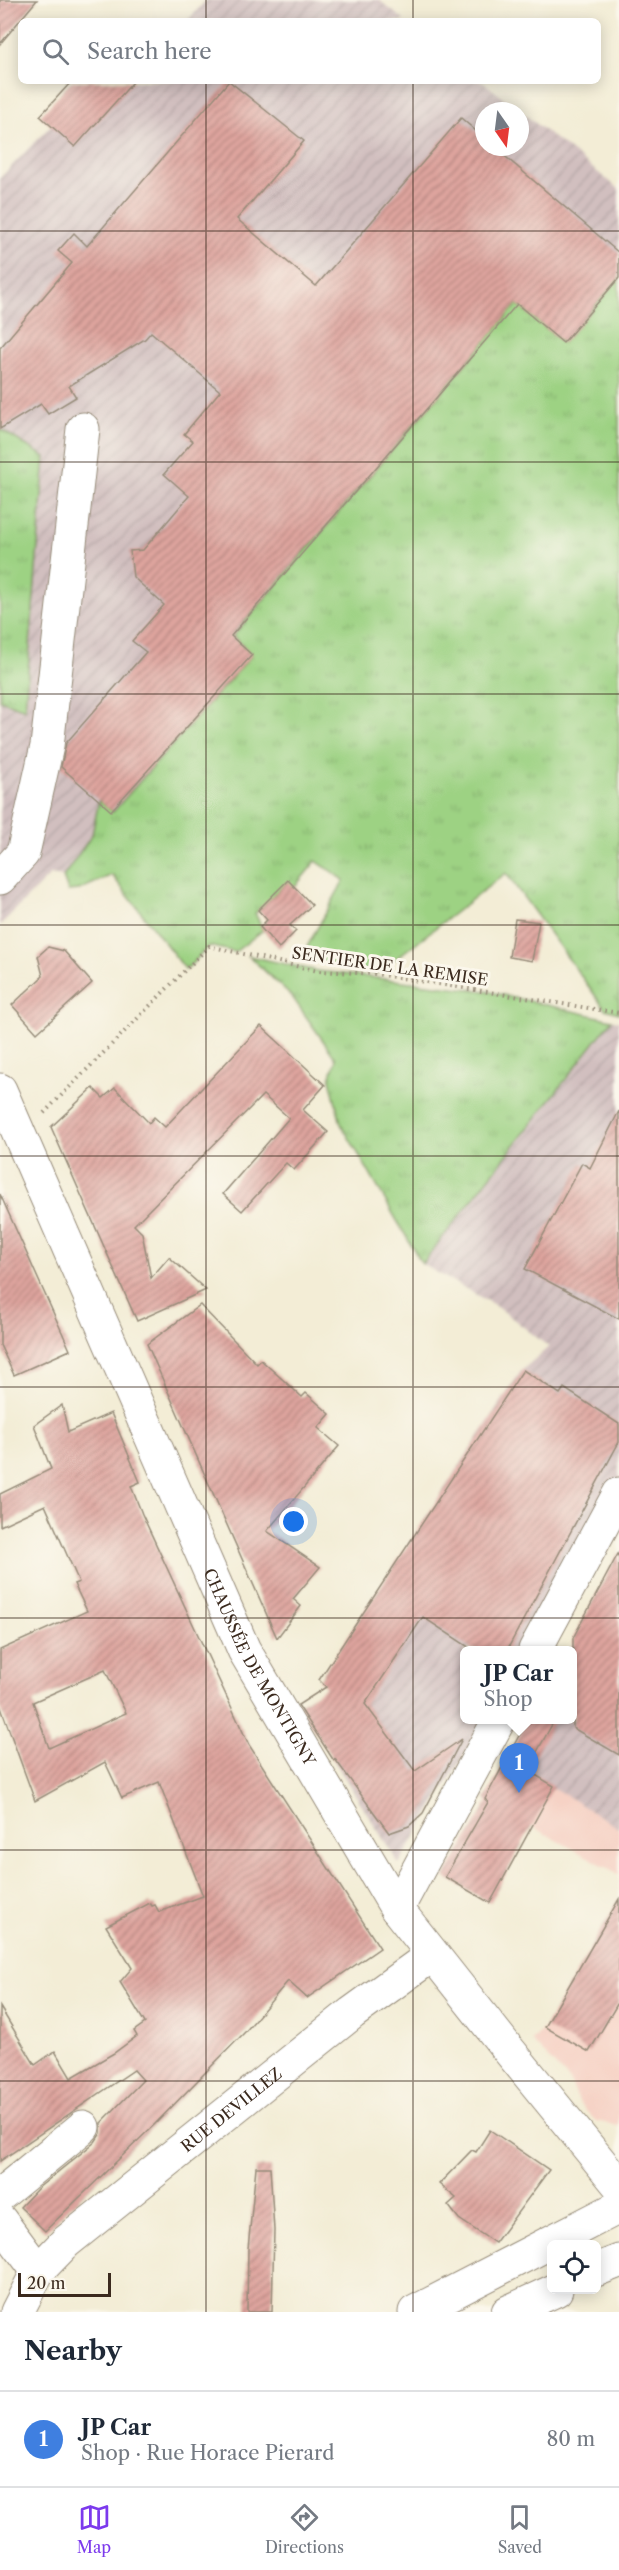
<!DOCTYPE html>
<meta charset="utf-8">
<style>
body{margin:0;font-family:"Libre Caslon Text",serif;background:#f6f6f7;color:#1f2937}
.controls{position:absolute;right:18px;bottom:18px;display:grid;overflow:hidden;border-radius:9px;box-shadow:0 3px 15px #0003}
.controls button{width:54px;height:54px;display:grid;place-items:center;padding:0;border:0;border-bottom:2px solid #e0e1e3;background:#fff;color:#1f2937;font:30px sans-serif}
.compass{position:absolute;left:475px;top:102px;width:54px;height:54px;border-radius:50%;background:#fff;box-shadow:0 3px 15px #0003;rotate:166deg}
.scale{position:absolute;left:18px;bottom:15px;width:93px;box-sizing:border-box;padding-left:6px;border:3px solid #3b2a1e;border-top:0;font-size:16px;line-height:21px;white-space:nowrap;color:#3b2a1e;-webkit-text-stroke:4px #fbf7ec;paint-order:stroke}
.you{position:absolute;left:294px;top:1522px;width:21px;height:21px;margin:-15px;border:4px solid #fff;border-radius:50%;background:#1a73e8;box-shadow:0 0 0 9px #1a73e833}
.badge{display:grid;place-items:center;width:39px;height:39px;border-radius:50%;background:#7c3aed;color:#fff;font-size:20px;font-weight:700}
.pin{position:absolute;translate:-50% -50px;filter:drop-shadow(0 2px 3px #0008)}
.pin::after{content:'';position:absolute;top:32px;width:21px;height:18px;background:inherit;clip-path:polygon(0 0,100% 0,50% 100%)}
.popup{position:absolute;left:460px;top:1646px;width:117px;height:78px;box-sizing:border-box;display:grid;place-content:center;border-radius:9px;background:#fff;filter:drop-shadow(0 2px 4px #0005);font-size:20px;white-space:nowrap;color:#747a83}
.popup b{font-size:22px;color:#1f2937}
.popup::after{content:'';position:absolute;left:50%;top:100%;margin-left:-12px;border:12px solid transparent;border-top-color:#fff}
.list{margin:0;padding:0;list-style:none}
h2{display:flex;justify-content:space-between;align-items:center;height:78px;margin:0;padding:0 24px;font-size:26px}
h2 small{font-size:20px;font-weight:400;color:#747a83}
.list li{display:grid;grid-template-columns:39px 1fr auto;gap:18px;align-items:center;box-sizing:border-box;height:96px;padding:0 24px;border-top:2px solid #e0e1e3}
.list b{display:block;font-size:22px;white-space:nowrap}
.list p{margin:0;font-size:20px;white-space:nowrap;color:#747a83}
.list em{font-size:20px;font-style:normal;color:#747a83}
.icon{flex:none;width:33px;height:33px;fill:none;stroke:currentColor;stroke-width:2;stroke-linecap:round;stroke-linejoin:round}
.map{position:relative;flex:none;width:619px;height:2312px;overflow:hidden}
.search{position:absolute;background:#fff;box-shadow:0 3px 15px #0003;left:18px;right:18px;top:18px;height:66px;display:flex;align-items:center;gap:15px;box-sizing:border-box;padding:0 21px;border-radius:9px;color:#747a83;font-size:22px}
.sheet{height:174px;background:#fff}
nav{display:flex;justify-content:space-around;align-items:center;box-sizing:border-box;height:84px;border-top:2px solid #e0e1e3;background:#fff;font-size:16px;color:#747a83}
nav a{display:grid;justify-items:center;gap:3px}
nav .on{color:#7c3aed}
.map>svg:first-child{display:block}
.built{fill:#f6d2c5}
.industrial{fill:url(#industrial-furrows)}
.grass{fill:url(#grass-tufts);stroke:#6c7e50;stroke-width:1.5}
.building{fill:url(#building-hatch);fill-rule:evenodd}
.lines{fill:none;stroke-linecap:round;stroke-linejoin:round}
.minor-casing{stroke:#978c7a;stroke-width:35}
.major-casing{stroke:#978c7a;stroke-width:35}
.highway-casing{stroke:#978c7a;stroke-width:35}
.path{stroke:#978c7a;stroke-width:4;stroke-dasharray:1.5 4.5;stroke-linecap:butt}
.minor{stroke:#fff;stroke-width:33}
.major{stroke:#fff;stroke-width:33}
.highway{stroke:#fff;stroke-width:33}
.grid{fill:none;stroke:#3b2a1e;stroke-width:1.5;stroke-opacity:0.55}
.labels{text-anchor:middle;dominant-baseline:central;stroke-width:6;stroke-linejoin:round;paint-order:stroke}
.street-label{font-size:16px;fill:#3b2a1e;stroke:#fbf7ec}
</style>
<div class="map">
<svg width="619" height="2312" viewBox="0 0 619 2312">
<defs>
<pattern id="industrial-furrows" width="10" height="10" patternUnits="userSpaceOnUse" patternTransform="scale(1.5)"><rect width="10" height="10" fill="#d1bfbf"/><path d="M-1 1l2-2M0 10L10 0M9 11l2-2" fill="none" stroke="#b4a4a4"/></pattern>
<pattern id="grass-tufts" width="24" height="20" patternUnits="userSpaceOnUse" patternTransform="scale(1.5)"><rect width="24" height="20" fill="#9dd283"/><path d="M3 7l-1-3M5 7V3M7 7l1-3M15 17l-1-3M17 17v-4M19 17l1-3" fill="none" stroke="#88b471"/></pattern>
<pattern id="building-hatch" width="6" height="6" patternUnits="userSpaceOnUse" patternTransform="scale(1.5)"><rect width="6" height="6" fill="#dea49e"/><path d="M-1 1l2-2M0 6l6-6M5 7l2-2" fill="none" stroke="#b58680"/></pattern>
</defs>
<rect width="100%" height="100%" fill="#fbf7ec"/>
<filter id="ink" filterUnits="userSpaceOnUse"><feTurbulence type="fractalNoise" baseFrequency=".0167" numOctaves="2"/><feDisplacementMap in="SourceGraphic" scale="12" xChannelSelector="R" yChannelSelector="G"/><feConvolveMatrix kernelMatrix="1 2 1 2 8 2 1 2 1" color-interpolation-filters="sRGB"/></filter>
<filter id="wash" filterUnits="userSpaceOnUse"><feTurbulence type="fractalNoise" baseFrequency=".008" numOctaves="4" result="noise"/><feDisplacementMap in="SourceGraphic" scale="24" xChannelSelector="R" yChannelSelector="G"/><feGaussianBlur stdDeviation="1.35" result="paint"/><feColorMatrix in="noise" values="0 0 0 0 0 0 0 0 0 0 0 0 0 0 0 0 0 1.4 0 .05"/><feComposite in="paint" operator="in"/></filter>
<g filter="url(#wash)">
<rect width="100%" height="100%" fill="#f3edd6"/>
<g class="built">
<polygon points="513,1763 619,1826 619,1874 531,1826"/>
<polygon points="619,1899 619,2126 596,2121 581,2106 570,2081 532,2041 545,2027"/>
</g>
<g class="industrial">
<polygon points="206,0 379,0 405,21 187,21"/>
<polygon points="133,81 482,81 520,111 484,111 484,147 520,147 520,111 619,189 619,278 563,344 518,304 233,636 253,655 113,812 99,801 92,835 63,877 50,875 0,925 0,700 24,708 45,457 0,429 0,178 55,121"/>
<polygon points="612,1020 619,1021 619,1495 526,1650 465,1650 465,1720 485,1720 399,1864 334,1761 327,1688 320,1680 521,1371 549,1347 498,1307 422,1264"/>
<polygon points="619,1555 619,1828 513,1763 535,1720 573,1720 573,1650 570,1650"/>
</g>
<g class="grass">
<polygon points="619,278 619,1013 605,1009 506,873 376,974 302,956 344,880 316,861 293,889 255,913 263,930 235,952 209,946 186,970 112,875 79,890 68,891 63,877 92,835 99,800 113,812 252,655 233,636 517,304 563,343"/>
<polygon points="0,429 45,457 25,709 0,700"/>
<polygon points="249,956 318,971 486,991 612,1020 422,1264 341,1124 330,1079 336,1059 293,998"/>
</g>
<g id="blocks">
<g class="building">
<polygon points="0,0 37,0 0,44"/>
<polygon points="72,81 134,81 75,147 40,116"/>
<polygon points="229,81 304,141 237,219 316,286 461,118 484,138 484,147 494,147 619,253 619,278 563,343 517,304 231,636 252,655 111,811 61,767 66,743 146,652 132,641 164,605 133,577 130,551 143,550 189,496 164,474 193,441 184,434 220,391 151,332 145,339 69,386 76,397 48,414 41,404 0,429 0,348 72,263 58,251 74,233 87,246"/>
<polygon points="288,880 312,905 290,925 296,931 279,948 260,927 267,920 258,910"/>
<polygon points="515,919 539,922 532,961 509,957"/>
<polygon points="48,947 64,951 92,983 37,1033 12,1005 43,976 38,956"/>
<polygon points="261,1026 325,1085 303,1110 328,1132 294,1170 286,1163 242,1211 223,1194 289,1118 263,1095 134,1225 142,1233 151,1278 169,1257 206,1290 137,1321 51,1127 93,1088 103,1098 115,1088 149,1123 154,1117 165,1127"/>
<polygon points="619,1111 619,1319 525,1269 582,1163 590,1168"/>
<polygon points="0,1194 70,1350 14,1375 0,1345"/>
<polygon points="200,1305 257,1364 261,1360 302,1397 306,1393 330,1414 318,1428 339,1446 267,1531 320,1567 293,1599 301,1606 277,1638 147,1344"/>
<polygon points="523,1370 560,1394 564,1388 619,1424 619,1442 507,1650 473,1650 423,1617 365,1704 415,1771 462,1739 423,1813 409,1826 389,1833 335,1759 334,1761 298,1705 326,1687 319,1680"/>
<path d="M62,1405L68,1432L111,1413L140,1482L131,1486L142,1514L249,1745L380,1948L307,1998L288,1981L245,2032L155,2124L45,2231L20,2207L38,2188L95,2142L101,2133V2123L143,2080L134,2070L0,2161V2007L35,2065L55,2051L71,2078L114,2053L137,2036L134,2031L145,2023L120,1982L132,1968L106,1926L150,1903L152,1906L155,1905L159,1912L203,1896L159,1782L122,1798L105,1762L35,1801L0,1705V1650L87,1611L74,1584L79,1582L45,1505L0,1526V1494L51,1469L34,1425ZM105,1670L126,1713L49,1748L33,1702Z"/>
<polygon points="619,1552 619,1755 573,1728 573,1638"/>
<polygon points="528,1719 555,1719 527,1770 554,1786 490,1903 445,1877 488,1802 485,1799"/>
<polygon points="619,1899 619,2001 589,2052 545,2027"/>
<polygon points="490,2130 549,2170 495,2243 459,2219 448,2205 456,2198 439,2184 472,2150 476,2152"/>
<polygon points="256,2167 270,2167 274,2230 272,2312 247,2312 248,2249"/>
</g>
</g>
</g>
<g filter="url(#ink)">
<use href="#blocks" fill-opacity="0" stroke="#978c7a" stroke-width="1.5"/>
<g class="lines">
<defs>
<g id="minor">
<polyline points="0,878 23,853 47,746 83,429"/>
<polyline points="535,1650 619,1494"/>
<polyline points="397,1909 499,1720"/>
<polyline points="0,2195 83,2127"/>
<polyline points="0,2220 38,2271"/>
<path id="s1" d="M17,2312L38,2271L66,2242L352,2013L432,1955"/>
</g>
<g id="major">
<path id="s2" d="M0,1090L244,1650L397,1909L507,2048L619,2185"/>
</g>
<g id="highway">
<polyline points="596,2270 619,2261"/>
<polyline points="415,2312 619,2207"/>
<polyline points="508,2312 556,2290"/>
</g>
</defs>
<use href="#minor" class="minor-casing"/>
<use href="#major" class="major-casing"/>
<use href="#highway" class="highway-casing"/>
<polyline class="path" points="44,1113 209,946 318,971 376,974 619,1013"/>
<use href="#minor" class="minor"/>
<use href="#major" class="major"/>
<use href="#highway" class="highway"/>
</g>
</g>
<path class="grid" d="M206,0V21M413,0V21M206,81V2312M413,81V2312M0,231H619M0,462H619M0,694H619M0,925H619M0,1156H619M0,1387H619M0,1618H619M0,1850H619M0,2081H619"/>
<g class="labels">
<g class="street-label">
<text transform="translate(390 966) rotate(8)">SENTIER DE LA REMISE</text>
<text stroke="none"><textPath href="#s2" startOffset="633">CHAUSSÉE DE MONTIGNY</textPath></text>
<text stroke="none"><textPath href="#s1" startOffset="298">RUE DEVILLEZ</textPath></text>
</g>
</g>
</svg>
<div class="controls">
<button><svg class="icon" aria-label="locate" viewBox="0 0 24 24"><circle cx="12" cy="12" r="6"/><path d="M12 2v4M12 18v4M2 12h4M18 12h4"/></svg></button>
</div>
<svg class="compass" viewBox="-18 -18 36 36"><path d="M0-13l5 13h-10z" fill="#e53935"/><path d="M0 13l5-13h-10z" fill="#747a83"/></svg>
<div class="scale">20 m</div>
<div class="you"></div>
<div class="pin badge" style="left:519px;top:1793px;background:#3f7fe0">1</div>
<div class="popup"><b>JP Car</b>Shop</div>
<div class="search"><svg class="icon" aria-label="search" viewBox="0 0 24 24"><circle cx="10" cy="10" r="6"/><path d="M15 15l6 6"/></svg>Search here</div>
</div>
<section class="sheet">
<h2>Nearby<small></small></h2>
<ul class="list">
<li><span class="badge" style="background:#3f7fe0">1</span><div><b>JP Car</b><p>Shop · Rue Horace Pierard</p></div><em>80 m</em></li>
</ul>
</section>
<nav>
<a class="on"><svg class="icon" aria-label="map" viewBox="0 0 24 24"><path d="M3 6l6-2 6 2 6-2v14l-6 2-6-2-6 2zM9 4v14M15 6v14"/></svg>Map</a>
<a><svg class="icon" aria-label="directions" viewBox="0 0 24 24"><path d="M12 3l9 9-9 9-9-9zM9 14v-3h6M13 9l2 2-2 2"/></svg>Directions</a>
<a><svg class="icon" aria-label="saved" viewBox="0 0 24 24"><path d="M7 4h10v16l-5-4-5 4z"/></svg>Saved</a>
</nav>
